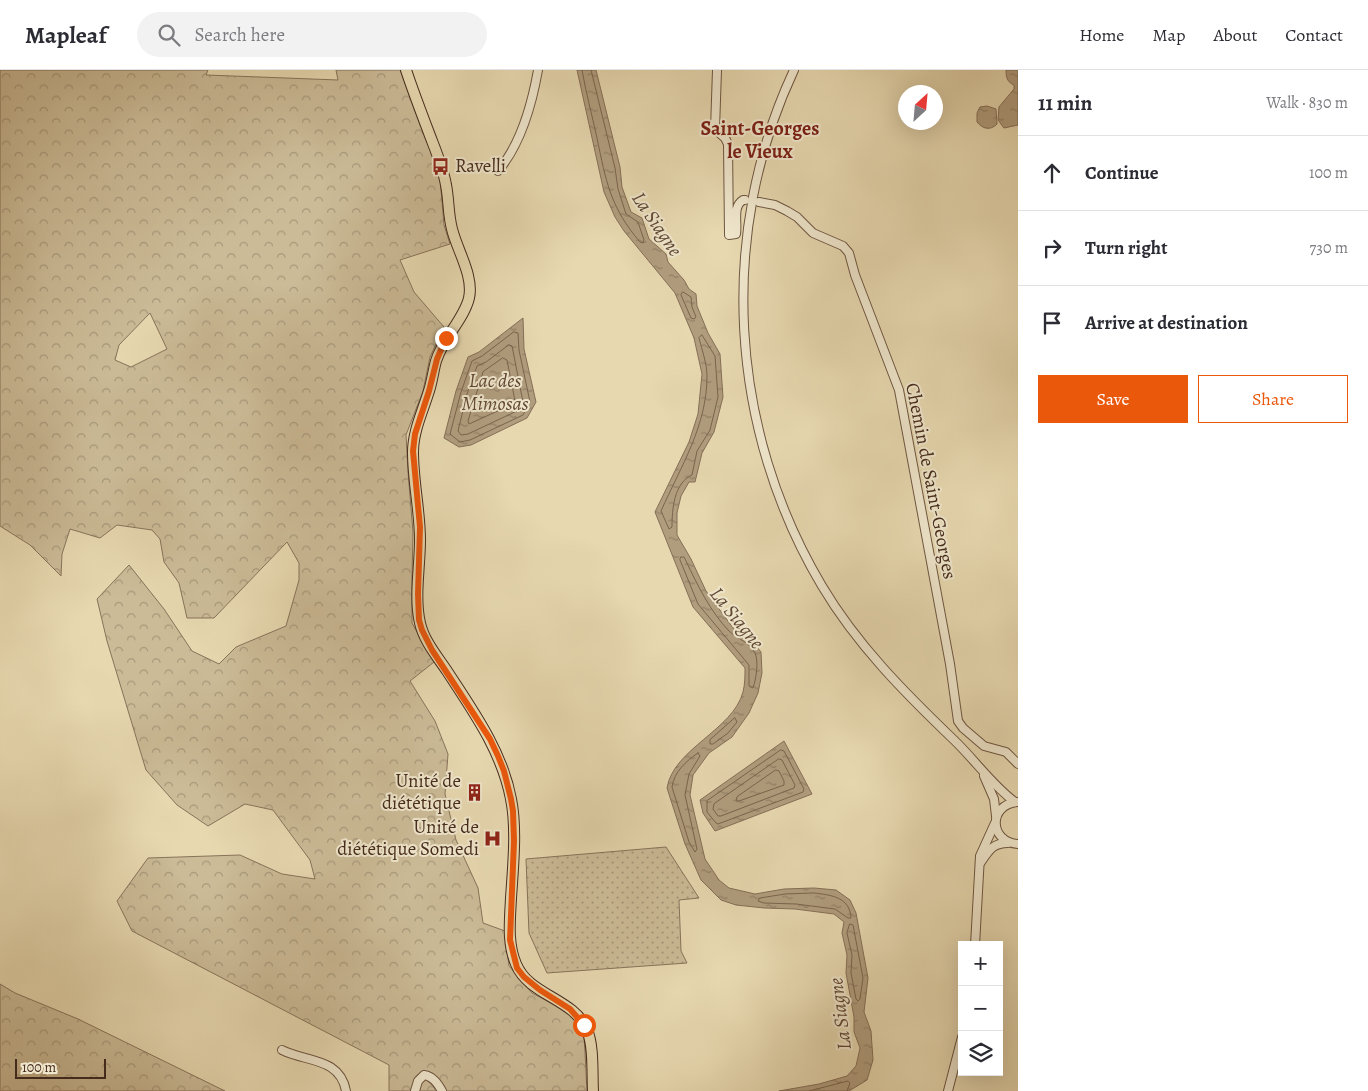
<!DOCTYPE html>
<meta charset="utf-8">
<style>
body{margin:0;font-family:Alegreya,serif;background:#f2f2f3;color:#2b2b33}
.controls{position:absolute;right:15px;bottom:15px;display:grid;overflow:hidden;border-radius:0px;box-shadow:0 5px 20px #0002}
.controls button{width:45px;height:45px;display:grid;place-items:center;padding:0;border:0;border-bottom:1px solid #e1e1e2;background:#fff;color:#2b2b33;font:25px sans-serif}
.compass{position:absolute;left:898px;top:15px;width:45px;height:45px;border-radius:50%;background:#fff;box-shadow:0 5px 20px #0002;rotate:26deg}
.scale{position:absolute;left:15px;bottom:12px;width:91px;box-sizing:border-box;padding-left:5px;border:2px solid #452b1c;border-top:0;font-size:14px;line-height:18px;white-space:nowrap;color:#452b1c;-webkit-text-stroke:4px #efe6cc;paint-order:stroke}
.stop{position:absolute;width:15px;height:15px;margin:-11px;border:4px solid #ea580c;border-radius:50%;background:#fff}
.stop.end{background:#ea580c;border-color:#fff;box-shadow:0 1px 5px #0008}
.list{margin:0;padding:0;list-style:none}
h2{display:flex;justify-content:space-between;align-items:center;height:65px;margin:0;padding:0 20px;font-size:21px}
h2 small{font-size:16px;font-weight:400;color:#7c7c81}
.list li{display:grid;grid-template-columns:32px 1fr auto;gap:15px;align-items:center;box-sizing:border-box;height:75px;padding:0 20px;border-top:1px solid #e1e1e2}
.list b{display:block;font-size:19px;white-space:nowrap}
.list em{font-size:16px;font-style:normal;color:#7c7c81}
.actions{display:flex;gap:10px;padding:15px 20px}
.actions a{flex:1;padding:11px 0;border:1px solid #ea580c;border-radius:0px;text-align:center;font-size:18px;color:#ea580c}
.actions .main{background:#ea580c;color:#fff}
.icon{flex:none;width:28px;height:28px;fill:none;stroke:currentColor;stroke-width:2;stroke-linecap:round;stroke-linejoin:round}
.map{position:relative;flex:none;width:1018px;height:1021px;overflow:hidden}
header{display:flex;align-items:center;gap:30px;box-sizing:border-box;height:70px;padding:0 25px;background:#fff;border-bottom:1px solid #e1e1e2}
header strong{font-size:24px}
nav{display:flex;gap:28px;margin-inline-start:auto;font-size:18px}
.search{width:350px;height:45px;background:#f2f2f3;display:flex;align-items:center;gap:12px;box-sizing:border-box;padding:0 18px;border-radius:28px;color:#7c7c81;font-size:19px}
main{display:flex}
aside{flex:1;background:#fff}
.map>svg:first-child{display:block}
.grass{fill:url(#grass-dots);stroke:#88735a}
.forest{fill:url(#forest-crowns);stroke:#88735a;fill-rule:evenodd}
.water{fill:url(#water-ripples);stroke:#856f57}
.lines{fill:none;stroke-linecap:round;stroke-linejoin:round}
.shore{stroke:#7a644d;stroke-width:1}
.minor-casing{stroke:#6e5641;stroke-width:10}
.major-casing{stroke:#452b1c;stroke-width:12}
.minor{stroke:#efe6cc;stroke-width:8}
.major{stroke:#e7d8b0;stroke-width:10}
.route{stroke:#ea580c;stroke-width:6}
.labels{text-anchor:middle;dominant-baseline:central;stroke-width:4;stroke-linejoin:round;paint-order:stroke}
.poi-label{font-size:19px;fill:#452b1c;stroke:#efe6cc;text-anchor:end}
.street-label{font-size:19px;fill:#452b1c;stroke:#efe6cc}
.neighbourhood-label{font-size:20px;font-weight:bold;fill:#7a1f14;stroke:#efe6cc}
.water-label{font-size:20px;font-style:italic;fill:#604834;stroke:#efe6cc}
</style>
<header>
<strong>Mapleaf</strong>
<div class="search"><svg class="icon" aria-label="search" viewBox="0 0 24 24"><circle cx="10" cy="10" r="6"/><path d="M15 15l6 6"/></svg>Search here</div>
<nav><a>Home</a><a>Map</a><a>About</a><a>Contact</a></nav>
</header>
<main>
<div class="map">
<svg width="1018" height="1021" viewBox="0 0 1018 1021">
<defs>
<pattern id="grass-dots" width="8" height="8" patternUnits="userSpaceOnUse" patternTransform="scale(1.25)"><rect width="8" height="8" fill="#cbbb97"/><path d="M2 2h.1M6 6h.1" fill="none" stroke="#a7987a" stroke-width="1.8" stroke-linecap="round"/></pattern>
<pattern id="forest-crowns" width="20" height="18" patternUnits="userSpaceOnUse" patternTransform="scale(1.25)"><rect width="20" height="18" fill="#cbbb97"/><path d="M2 6a3 3 0 1 1 6 0M12 15a3 3 0 1 1 6 0" fill="none" stroke="#a7987a"/></pattern>
<pattern id="water-ripples" width="26" height="14" patternUnits="userSpaceOnUse" patternTransform="scale(1.25)"><rect width="26" height="14" fill="#b09d7e"/><path d="M2 4q2-2 4 0t4 0M15 11q2-2 4 0t4 0" fill="none" stroke="#918066"/></pattern>
</defs>
<rect width="100%" height="100%" fill="#e7d8b0"/>
<filter id="stains"><feTurbulence type="fractalNoise" baseFrequency=".004" numOctaves="4"/><feColorMatrix values="0 0 0 0 .2 0 0 0 0 .09 0 0 0 0 .02 0 0 0 .5 -.17"/></filter>
<radialGradient id="worn" r=".72"><stop offset=".6" stop-color="#630" stop-opacity="0"/><stop offset="1" stop-color="#630" stop-opacity=".3"/></radialGradient>
<polygon class="grass" points="666,777 699,828 679,830 681,881 687,893 547,903 529,863 526,789"/>
<g class="forest">
<path d="M0,0H208L206,5L338,10L336,0H402L440,108L444,155L450,174L400,190L414,222L444,257L430,287L423,321L406,365L408,402L413,462L412,507V553L434,592L410,611L435,651L448,684L445,724L456,770L478,818L483,853L505,861L509,896L532,923L568,942L584,963L587,1021H389V995L132,861L117,831L148,788L240,785L282,804L315,809L310,790L273,740L245,734L208,756L177,735L146,700L107,571L97,529L129,495L164,539L192,581L219,594L236,577L286,556L299,510V493L287,472L214,548H187L179,513L164,492L160,469L152,460L117,455L100,468L70,459L62,484L61,506L30,475L0,456ZM150,243L167,279L131,297L115,290L119,275Z"/>
<polygon points="0,914 15,923 78,949 225,1021 0,1021"/>
</g>
<g class="water">
<path d="M577,0H596L620,97L622,117L631,142L642,148L649,169L666,184L668,192L684,210L689,219L696,224L697,236L708,263L720,284L723,327L714,362L702,383L695,412H689L681,426L677,443V465L691,489L706,521L733,558L751,570L761,582L762,603L758,623L749,643L732,667L709,683L693,705L690,725L705,789L719,810L729,818L755,824L784,819L814,818L836,820L850,830L856,843L868,908L864,942L871,961L873,990L867,1010L849,1021H779L819,1014L847,1006L856,996L860,978L854,962V947L846,903L847,885L842,863L844,852L834,844L795,839L764,838L736,835L721,830L701,810L685,774L667,718C673,679 733,660 743,622C745,614 745,606 745,598L693,537L655,442L689,372L698,344L702,304L694,268L675,223L624,161L615,147L604,122Z"/>
<path d="M1006,0H1018V55L1004,58L998,50L999,37L1014,19V15C1007,12 1006,7 1006,0Z"/>
<path d="M987,36L996,39L997,54C990,61 983,59 977,52V43L980,37Z"/>
<polygon points="523,248 524,279 536,332 527,348 471,375 459,377 444,368 456,321 468,287 479,282"/>
<polygon points="784,671 812,724 715,761 703,743 700,730"/>
</g>
<g class="lines">
<g class="shore">
<path d="M582,0C586,23 592,45 597,68C606,111 610,137 640,172L643,173L644,170L638,152L626,144L618,119L615,98L591,0"/>
<polygon points="683,222 691,227 692,237 696,247 694,249 691,248 681,225"/>
<polygon points="514,262 518,263 519,280 530,332 523,345 470,370 460,372 450,364 461,322 472,291 482,286"/>
<path d="M702,265L715,286L718,327L710,360L697,381L692,405C674,413 672,439 672,457L669,459L661,441C681,396 707,356 707,306C707,294 702,280 699,268Z"/>
<polygon points="509,275 512,276 523,332 519,340 468,364 461,365 458,361 467,324 477,296 486,292"/>
<polygon points="503,288 507,290 515,331 513,334 469,354 468,351 483,302"/>
<path d="M681,487H684L686,491C698,516 710,541 729,561C737,569 750,572 755,583C759,592 756,609 753,618L749,616V595L698,534L680,490Z"/>
<polygon points="735,648 737,652 728,663 713,674 710,674 710,670"/>
<polygon points="781,680 784,681 804,719 803,722 718,754 716,753 707,742 707,731"/>
<path d="M698,683L700,686L689,704L685,725L697,779L695,782L689,772L672,717C674,702 686,691 698,683Z"/>
<polygon points="779,689 782,690 795,715 794,718 721,746 718,746 713,739 714,734"/>
<polygon points="776,700 779,701 784,711 784,715 739,731 736,731 737,727"/>
<path d="M814,823C831,825 850,827 851,848H848L835,839L796,834L764,833L758,831L760,828L785,824Z"/>
<polygon points="850,854 853,855 863,908 860,929 858,931 856,929 851,903 852,885 847,863"/>
<polyline points="809,1021 848,1011 850,1013 847,1021"/>
</g>
<defs>
<g id="minor">
<path d="M717,0L715,59L725,68L728,74L729,165L736,164C738,152 732,137 743,130H745"/>
<path d="M794,0C717,164 729,360 822,516C857,575 905,623 954,670C975,690 992,715 1015,732"/>
<path d="M498,101C521,74 532,34 538,0"/>
<polyline points="759,132 775,135 787,141 797,147 813,163 843,176 849,183 855,205 899,320 950,594 958,651 963,658 984,676 1006,682 1018,694"/>
<polyline points="984,706 994,729 996,746"/>
<path d="M1017,732C988,735 989,772 1018,774"/>
<path d="M981,792C989,780 993,773 1008,773"/>
<polyline points="975,875 980,786 995,753"/>
<path d="M282,980C305,992 340,987 346,1021"/>
<path d="M415,1021L418,1011L424,1005C433,1006 438,1014 442,1021"/>
<polyline points="948,1021 962,967"/>
</g>
<path id="major" d="M406,0C413,21 421,42 429,63C435,79 443,97 446,115C449,130 448,144 452,159C457,180 474,206 469,228C464,249 443,268 436,291C433,302 432,313 428,324C422,343 413,362 413,382C413,412 420,441 420,470C420,497 414,527 420,553C424,571 437,586 447,601C473,641 502,681 511,729C517,758 513,798 511,828C510,850 507,873 516,894C529,926 574,928 587,960C594,976 592,1004 593,1021"/>
</defs>
<use href="#minor" class="minor-casing"/>
<use href="#major" class="major-casing"/>
<use href="#minor" class="minor"/>
<use href="#major" class="major"/>
</g>
<g class="lines">
<polyline class="route" points="446,268 437,289 429,321 415,364 413,381 420,457 418,524 419,550 422,560 432,580 490,669 498,686 504,701 511,729 513,741 514,771 510,870 517,898 524,907 540,920 570,939 584,955"/>
</g>
<defs>
<symbol id="bus-bare" viewBox="-9 -9 18 18"><path d="M-5-6H5V4H4V6H2V4H-2V6H-4V4H-5ZM-3.5-4V0h7V-4ZM-3.5 1.2v1.5H-2V1.2ZM2 1.2v1.5H3.5V1.2Z" fill="#8f2418" stroke="#efe6cc" stroke-width="2.5" paint-order="stroke"/></symbol>
<symbol id="building-bare" viewBox="-9 -9 18 18"><path d="M-4-6H4V6H1V3H-1V6H-4ZM-2.5-4.3h1.7v1.8h-1.7ZM.8-4.3h1.7v1.8H.8ZM-2.5-1h1.7V.8h-1.7ZM.8-1h1.7V.8H.8Z" fill="#8f2418" stroke="#efe6cc" stroke-width="2.5" paint-order="stroke"/></symbol>
<symbol id="hospital-bare" viewBox="-9 -9 18 18"><path d="M-5-5h3v3.5h4V-5h3V5h-3V1.5h-4V5h-3Z" fill="#8f2418" stroke="#efe6cc" stroke-width="2.5" paint-order="stroke"/></symbol>
</defs>
<g fill-rule="evenodd">
<use href="#bus-bare" x="428" y="84" width="25" height="25"/>
<use href="#building-bare" x="462" y="710" width="25" height="25"/>
<use href="#hospital-bare" x="480" y="756" width="25" height="25"/>
</g>
<g class="labels">
<g class="poi-label">
<text x="455" y="96" text-anchor="start">Ravelli</text>
<text x="461" y="711">Unité de<tspan x="461" dy="22">diététique</tspan></text>
<text x="479" y="757">Unité de<tspan x="479" dy="22">diététique Somedi</tspan></text>
</g>
<g class="street-label">
<text transform="translate(931 411) rotate(79)">Chemin de Saint-Georges</text>
</g>
<g class="neighbourhood-label">
<text x="760" y="58">Saint-Georges<tspan x="760" dy="23">le Vieux</tspan></text>
</g>
<g class="water-label">
<text transform="translate(657 154) rotate(56)">La Siagne</text>
<text x="495" y="310">Lac des<tspan x="495" dy="23">Mimosas</tspan></text>
<text transform="translate(737 548) rotate(51)">La Siagne</text>
<text transform="translate(840 944) rotate(-97)">La Siagne</text>
</g>
</g>
<rect width="100%" height="100%" filter="url(#stains)"/>
<rect width="100%" height="100%" fill="url(#worn)"/>
</svg>
<div class="controls">
<button>+</button>
<button>−</button>
<button><svg class="icon" aria-label="layers" viewBox="0 0 24 24"><path d="M12 4l9 5-9 5-9-5zM3 14l9 5 9-5"/></svg></button>
</div>
<svg class="compass" viewBox="-18 -18 36 36"><path d="M0-13l5 13h-10z" fill="#e53935"/><path d="M0 13l5-13h-10z" fill="#7c7c81"/></svg>
<div class="scale">100 m</div>
<div class="stop" style="left:584px;top:955px"></div>
<div class="stop end" style="left:446px;top:268px"></div>
</div>
<aside>
<h2>11 min<small>Walk · 830 m</small></h2>
<ul class="list">
<li><svg class="icon" aria-label="ahead" viewBox="0 0 24 24"><path d="M12 20V5M6 11l6-6 6 6"/></svg><div><b>Continue</b></div><em>100 m</em></li>
<li><svg class="icon" aria-label="right" viewBox="0 0 24 24"><path d="M7 20v-9h11M14 6l5 5-5 5"/></svg><div><b>Turn right</b></div><em>730 m</em></li>
<li><svg class="icon" aria-label="arrive" viewBox="0 0 24 24"><path d="M6 21V4h12l-3 4 3 4H6"/></svg><div><b>Arrive at destination</b></div></li>
</ul>
<div class="actions"><a class="main">Save</a><a>Share</a></div>
</aside>
</main>
